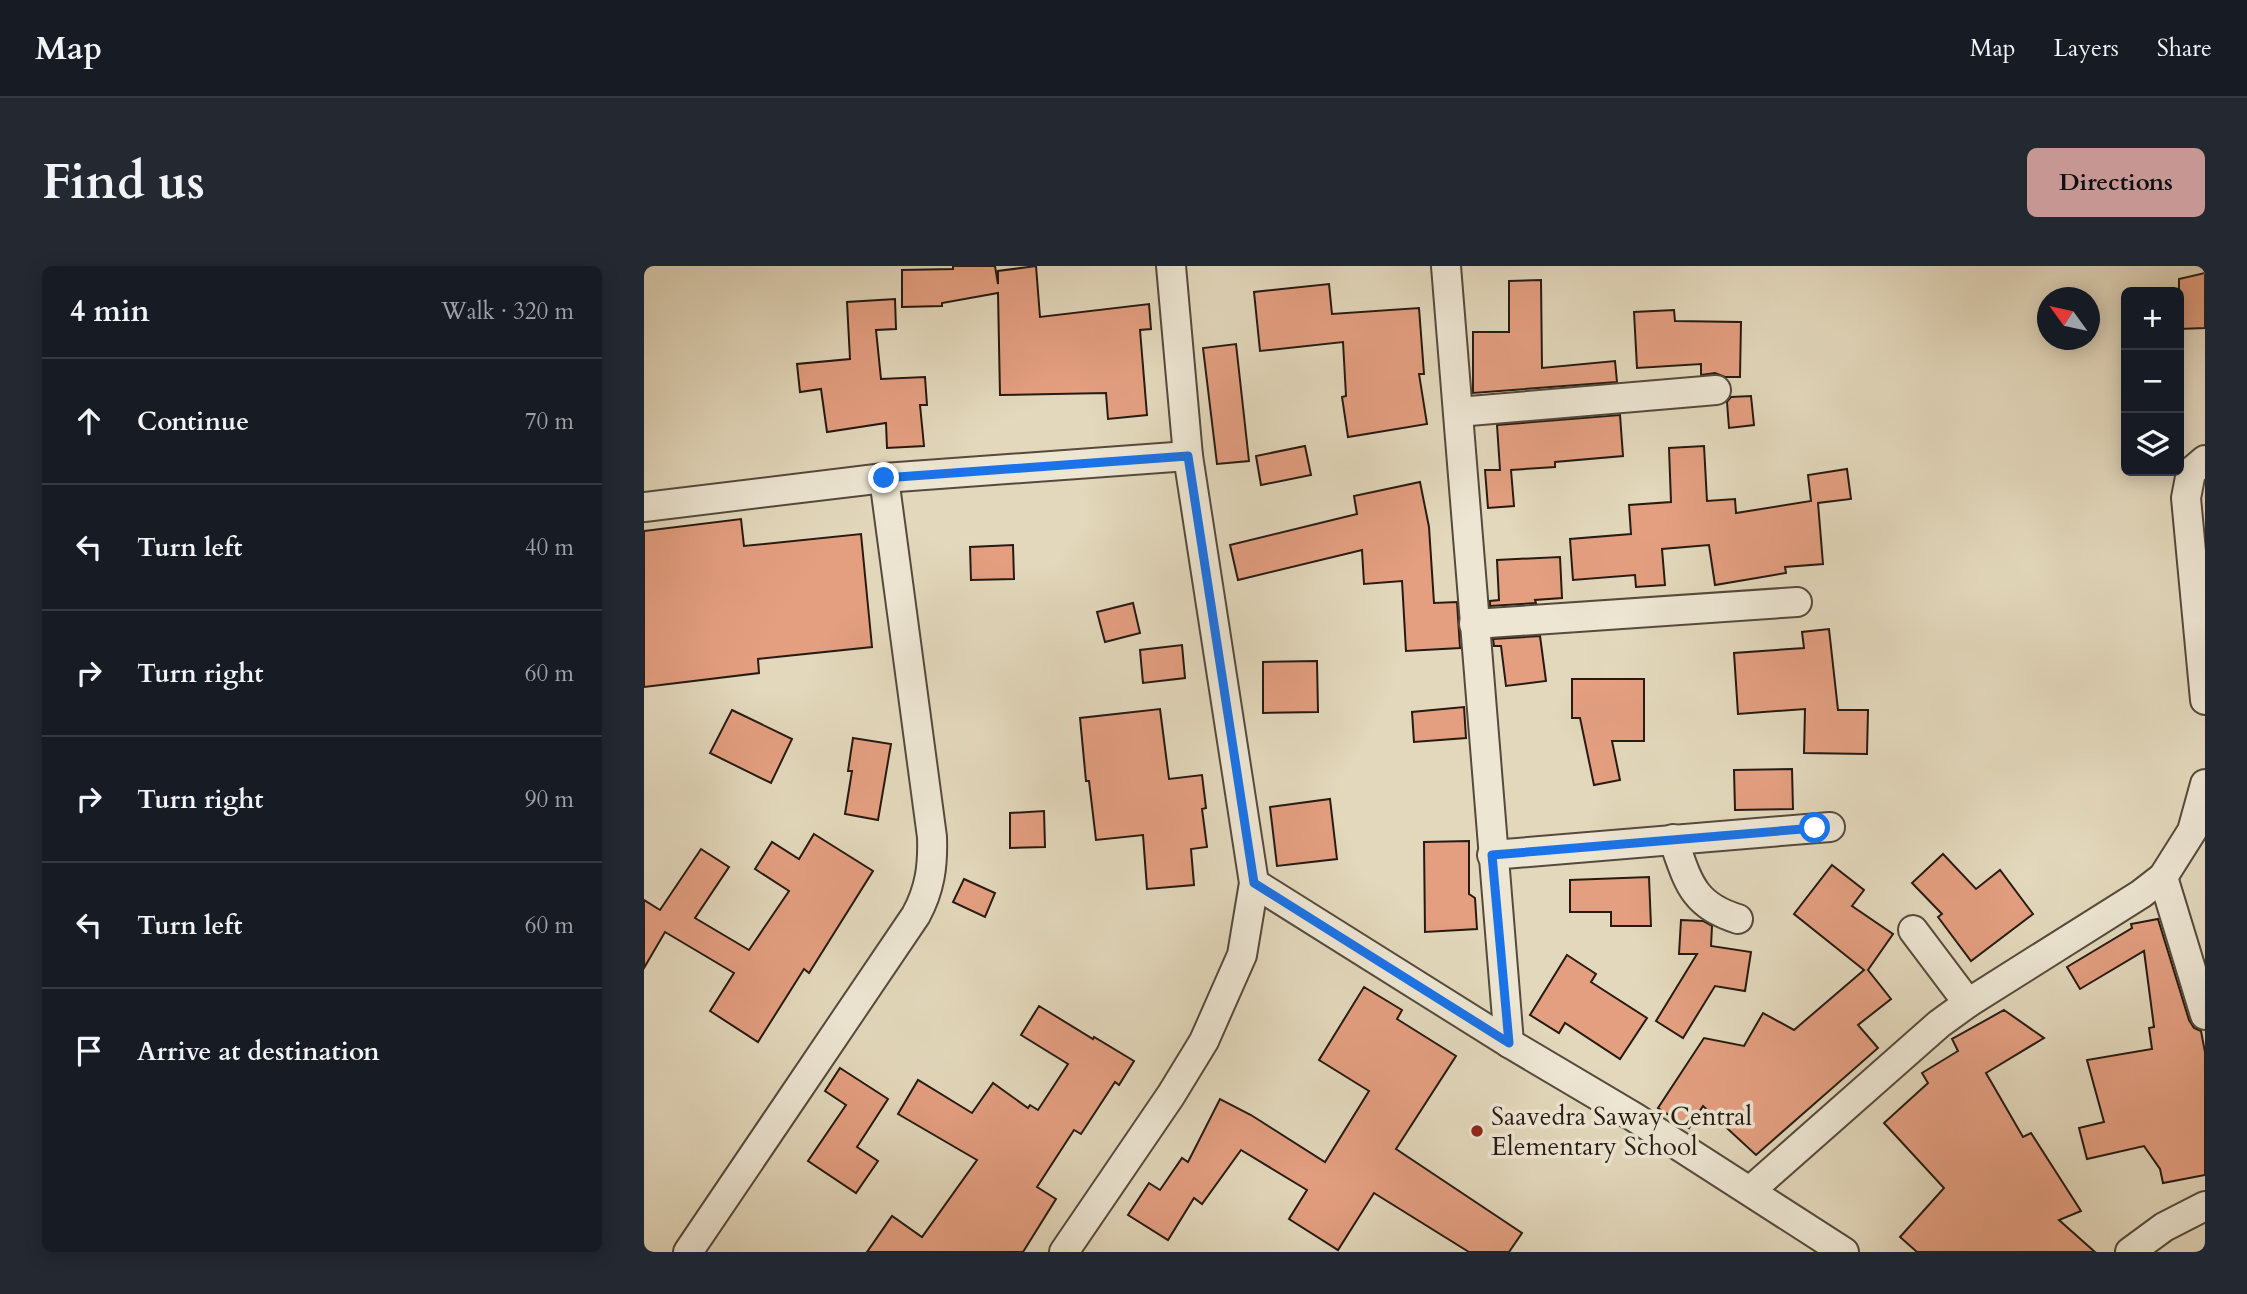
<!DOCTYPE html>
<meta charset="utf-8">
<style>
body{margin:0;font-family:Cardo,serif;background:#242831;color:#f1f3f6}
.controls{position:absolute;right:21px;top:21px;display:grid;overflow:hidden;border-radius:10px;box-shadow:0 4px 18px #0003}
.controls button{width:63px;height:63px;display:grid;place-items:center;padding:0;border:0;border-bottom:2px solid #363941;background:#171b24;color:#f1f3f6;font:35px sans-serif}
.compass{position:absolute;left:1393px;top:21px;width:63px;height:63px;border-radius:50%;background:#171b24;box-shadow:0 4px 18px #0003;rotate:303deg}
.stop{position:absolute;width:21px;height:21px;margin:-16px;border:5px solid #1a73e8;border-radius:50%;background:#fff}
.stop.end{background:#1a73e8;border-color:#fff;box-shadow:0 2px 7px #0008}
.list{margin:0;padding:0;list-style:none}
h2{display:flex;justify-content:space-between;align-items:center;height:91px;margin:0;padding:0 28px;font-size:30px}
h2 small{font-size:23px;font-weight:400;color:#9ea1a6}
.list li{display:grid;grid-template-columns:46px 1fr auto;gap:21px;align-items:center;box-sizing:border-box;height:126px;padding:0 28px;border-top:2px solid #363941}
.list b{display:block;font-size:26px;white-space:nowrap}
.list em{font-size:23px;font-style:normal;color:#9ea1a6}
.icon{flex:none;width:38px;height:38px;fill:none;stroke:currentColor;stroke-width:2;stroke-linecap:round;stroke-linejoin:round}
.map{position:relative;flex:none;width:1561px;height:986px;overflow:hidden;border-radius:10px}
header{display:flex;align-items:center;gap:42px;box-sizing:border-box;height:98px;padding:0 35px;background:#171b24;border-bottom:2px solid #363941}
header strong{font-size:33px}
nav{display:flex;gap:38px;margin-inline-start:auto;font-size:24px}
.intro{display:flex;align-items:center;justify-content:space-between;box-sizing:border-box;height:168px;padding:0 42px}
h1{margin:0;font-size:49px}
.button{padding:18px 32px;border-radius:10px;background:#c59692;color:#111;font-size:24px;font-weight:700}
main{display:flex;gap:42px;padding:0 42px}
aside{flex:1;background:#171b24;border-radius:10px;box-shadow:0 4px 18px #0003}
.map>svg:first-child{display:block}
.building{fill:#e49f81;stroke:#261a12;stroke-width:2}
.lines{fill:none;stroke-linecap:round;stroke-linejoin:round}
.minor-casing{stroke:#554a3c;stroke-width:32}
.minor{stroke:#ede6d3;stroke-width:28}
.route{stroke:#1a73e8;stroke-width:9}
.poi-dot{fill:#8f2418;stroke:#ede6d3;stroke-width:2.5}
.labels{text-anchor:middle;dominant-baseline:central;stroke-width:7;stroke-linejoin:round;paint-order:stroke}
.poi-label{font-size:26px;fill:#261a12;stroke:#ede6d3;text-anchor:start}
</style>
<header>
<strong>Map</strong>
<nav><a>Map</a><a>Layers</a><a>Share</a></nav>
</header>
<div class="intro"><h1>Find us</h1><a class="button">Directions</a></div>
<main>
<aside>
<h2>4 min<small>Walk · 320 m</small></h2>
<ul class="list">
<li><svg class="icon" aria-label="ahead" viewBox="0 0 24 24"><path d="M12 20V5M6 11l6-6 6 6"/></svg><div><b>Continue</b></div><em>70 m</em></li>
<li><svg class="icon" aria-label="left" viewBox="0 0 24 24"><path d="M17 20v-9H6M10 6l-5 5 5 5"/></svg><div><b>Turn left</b></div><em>40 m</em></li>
<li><svg class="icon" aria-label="right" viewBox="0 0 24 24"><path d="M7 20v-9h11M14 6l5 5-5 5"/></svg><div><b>Turn right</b></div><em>60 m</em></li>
<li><svg class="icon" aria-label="right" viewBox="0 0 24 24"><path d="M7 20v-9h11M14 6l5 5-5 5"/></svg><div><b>Turn right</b></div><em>90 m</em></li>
<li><svg class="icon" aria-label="left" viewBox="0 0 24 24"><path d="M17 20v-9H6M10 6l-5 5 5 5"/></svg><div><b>Turn left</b></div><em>60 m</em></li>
<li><svg class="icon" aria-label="arrive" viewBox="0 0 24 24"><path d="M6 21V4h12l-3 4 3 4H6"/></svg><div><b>Arrive at destination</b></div></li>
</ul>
</aside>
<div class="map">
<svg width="1561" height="986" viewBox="0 0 1561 986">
<rect width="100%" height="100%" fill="#e3d8bc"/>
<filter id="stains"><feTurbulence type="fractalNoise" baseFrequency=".00286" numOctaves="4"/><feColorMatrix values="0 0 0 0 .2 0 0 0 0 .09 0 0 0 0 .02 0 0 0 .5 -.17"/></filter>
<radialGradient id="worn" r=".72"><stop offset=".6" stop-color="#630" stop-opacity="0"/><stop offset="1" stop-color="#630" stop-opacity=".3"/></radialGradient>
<g class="building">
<polygon points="309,0 351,0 354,18 354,5 392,0 396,51 505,38 507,63 496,64 503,149 464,153 462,127 356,129 354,27 298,37 298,40 258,41 258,4 309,3"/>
<polygon points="1561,7 1561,62 1535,63 1535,13"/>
<polygon points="897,14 898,102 971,95 973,116 829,127 829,66 865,66 865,15"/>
<polygon points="685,18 688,48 775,42 780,108 775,108 783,158 704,171 698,131 702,130 699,76 616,85 610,26"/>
<polygon points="251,33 252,63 232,64 237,113 281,111 283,139 276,139 280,180 243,182 242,157 183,166 177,123 156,126 153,98 206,93 203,36"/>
<polygon points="1030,44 1031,55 1097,56 1096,111 1081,111 1071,107 1057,109 1057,98 993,102 990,46"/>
<polygon points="592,78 605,195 573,198 559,82"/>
<polygon points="1107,130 1110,159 1085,162 1083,136 1087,131"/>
<polygon points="976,149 979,190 911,196 911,201 867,204 870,240 844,242 841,204 856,204 853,159"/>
<polygon points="661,180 667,209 617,219 612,190"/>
<polygon points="1060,180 1063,235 1091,233 1092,247 1167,235 1164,209 1203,203 1207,233 1174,237 1179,298 1141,301 1142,307 1071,319 1065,279 1018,283 1021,319 992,321 991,309 929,314 926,273 987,268 985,239 1027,236 1025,182"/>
<polygon points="776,216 785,261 790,337 813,336 816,382 762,385 758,315 720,318 718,284 594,314 586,279 713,248 710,230"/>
<polygon points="97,253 100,280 217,268 228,381 114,393 115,407 0,421 0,265"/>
<polygon points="369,279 370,313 327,314 326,281"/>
<polygon points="916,291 918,332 891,334 892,337 846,340 846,335 855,334 853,294"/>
<polygon points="489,337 496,367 461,376 453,346"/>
<polygon points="1185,363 1194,444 1224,444 1223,488 1160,487 1161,443 1094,448 1090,387 1160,382 1158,366"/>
<polygon points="896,370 902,415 862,420 857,380 850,380 849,373"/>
<polygon points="538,379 541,412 499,417 496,384"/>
<polygon points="673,395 674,446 619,447 619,396"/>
<polygon points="928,413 1000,413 1000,475 968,475 976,514 950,519 936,452 928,452"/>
<polygon points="820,441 822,472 770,476 768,446"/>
<polygon points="516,443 525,513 558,509 562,542 558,543 563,581 547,583 550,619 503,623 499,569 452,574 445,515 442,515 436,452"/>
<polygon points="88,444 148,473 127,517 66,487"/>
<polygon points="209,472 247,478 234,554 201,548 208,505 204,505"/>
<polygon points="1148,503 1149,543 1091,544 1090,504"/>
<polygon points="686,533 693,593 633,600 626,541"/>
<polygon points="400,545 401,581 366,582 366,547"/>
<polygon points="170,568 229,605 165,707 160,703 114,776 66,745 90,707 21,666 0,702 0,634 16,644 57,583 85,601 51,652 105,684 145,625 111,603 128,576 155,593"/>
<polygon points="825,575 825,628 831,632 833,663 781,666 780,576"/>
<polygon points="1299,588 1332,623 1356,604 1389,648 1327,695 1294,651 1298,648 1268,617"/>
<polygon points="1188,599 1220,624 1208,640 1249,668 1224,704 1247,733 1214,759 1234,782 1112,889 1059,840 1045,862 1014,842 1060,772 1100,780 1119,747 1150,764 1220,704 1150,648"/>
<polygon points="1005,611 1007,660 967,660 967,646 926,646 926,614"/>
<polygon points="320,613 351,627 341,651 309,636"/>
<polygon points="1514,653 1545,754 1550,762 1557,765 1561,786 1561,909 1519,917 1516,903 1500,880 1443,893 1435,862 1460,856 1443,794 1508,783 1505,762 1510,761 1500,685 1436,723 1423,701 1488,662 1487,658"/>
<polygon points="1037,654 1059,655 1068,660 1067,680 1107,686 1101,725 1071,720 1039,772 1012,755 1053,688 1035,688"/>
<polygon points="923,689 952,708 947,716 1003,752 976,793 921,757 915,767 886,749"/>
<polygon points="720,721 758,744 753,753 812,790 752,883 878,967 865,986 825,986 730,927 694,984 645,953 663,924 597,884 558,938 550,932 524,974 484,949 505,917 516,924 538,892 544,896 576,833 607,849 681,896 725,825 675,794"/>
<polygon points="395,740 449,773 450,771 490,795 475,819 471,816 437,868 430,864 393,921 412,933 379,986 223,986 248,950 278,971 333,894 254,848 274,814 328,847 349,817 384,842 386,839 394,844 424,798 377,769"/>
<polygon points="1360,744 1400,772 1342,807 1379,871 1387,867 1437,945 1415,954 1451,986 1273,986 1256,971 1300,922 1240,857 1284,817 1278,807 1314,785 1308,773"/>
<polygon points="196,802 244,833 213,881 234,895 212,927 164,895 202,839 181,825"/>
</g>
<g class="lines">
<defs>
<g id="minor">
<polyline points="802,0 865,777"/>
<polyline points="814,146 1072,124"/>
<polyline points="1561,194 1547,206 1542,232 1561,434"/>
<polyline points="0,241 240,212 544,190"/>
<polyline points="830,358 1153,336"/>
<path d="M1029,573C1044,615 1048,639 1094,653"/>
<polyline points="848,589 1186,561"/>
<polyline points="1519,611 1561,749"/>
<polyline points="610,617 865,777 990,851 1200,986"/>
<polyline points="1269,664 1324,737"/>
<polyline points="1107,924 1295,758 1324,737 1497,628 1519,611 1548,565 1561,518"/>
<path d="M44,986L272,649C286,623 289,600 288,571L240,212"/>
<polyline points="420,986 527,829 560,775 598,689 610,617 544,190 527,0"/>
<polyline points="1486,986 1520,961 1561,940"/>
</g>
</defs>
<use href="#minor" class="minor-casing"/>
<use href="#minor" class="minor"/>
</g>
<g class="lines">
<polyline class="route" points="240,212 544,190 610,617 865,777 848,589 1171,562"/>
</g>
<circle class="poi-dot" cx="833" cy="865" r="7"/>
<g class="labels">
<g class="poi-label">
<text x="847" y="850">Saavedra Saway Central<tspan x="847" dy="30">Elementary School</tspan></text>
</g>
</g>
<rect width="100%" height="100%" filter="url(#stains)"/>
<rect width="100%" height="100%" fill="url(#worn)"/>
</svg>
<div class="controls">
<button>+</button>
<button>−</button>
<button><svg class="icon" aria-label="layers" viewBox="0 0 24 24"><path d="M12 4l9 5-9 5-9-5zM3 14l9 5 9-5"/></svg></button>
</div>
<svg class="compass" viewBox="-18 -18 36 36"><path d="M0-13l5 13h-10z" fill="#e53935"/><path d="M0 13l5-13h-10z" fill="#9ea1a6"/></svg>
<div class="stop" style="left:1171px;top:562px"></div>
<div class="stop end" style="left:240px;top:212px"></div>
</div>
</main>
